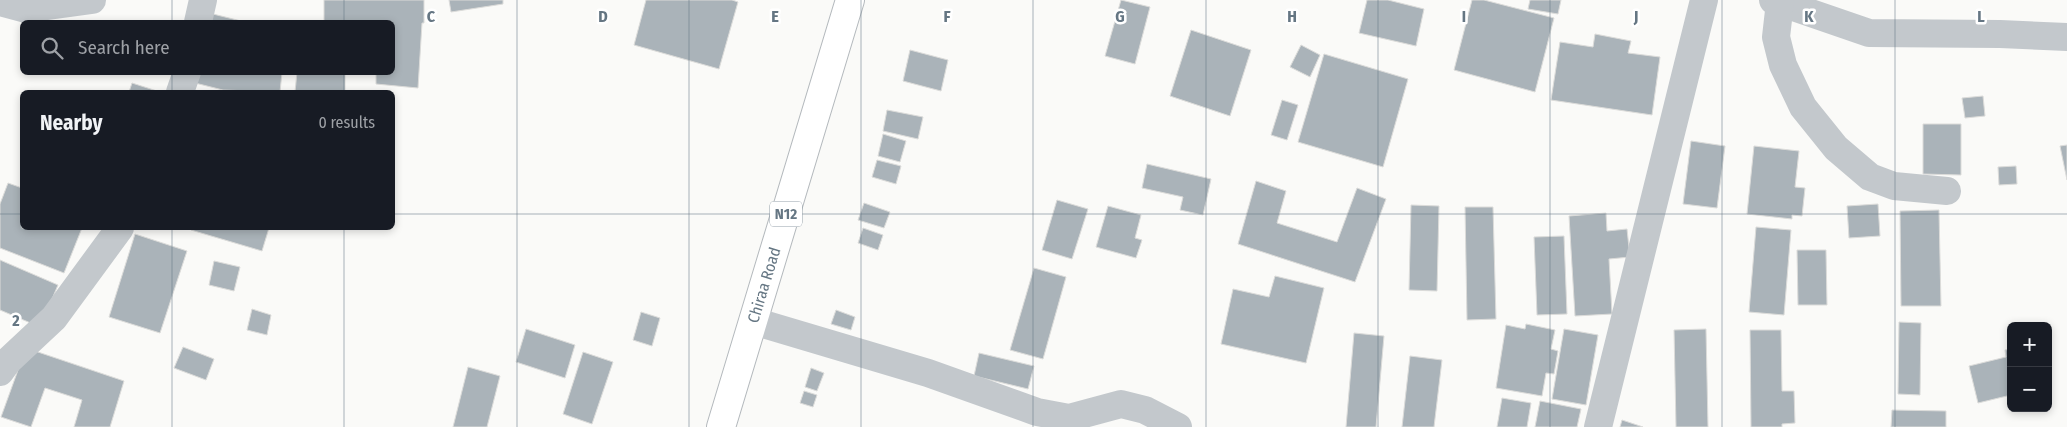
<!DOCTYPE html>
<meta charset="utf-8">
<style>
body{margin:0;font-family:"Fira Sans Condensed",sans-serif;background:#242831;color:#f1f3f6}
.controls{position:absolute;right:15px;bottom:15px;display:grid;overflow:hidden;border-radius:8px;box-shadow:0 2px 8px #0003}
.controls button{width:45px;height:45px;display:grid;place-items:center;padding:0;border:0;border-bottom:1px solid #363941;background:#171b24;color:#f1f3f6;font:25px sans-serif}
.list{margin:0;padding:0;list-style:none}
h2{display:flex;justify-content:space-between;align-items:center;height:65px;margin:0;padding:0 20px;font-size:21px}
h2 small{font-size:16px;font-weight:400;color:#9ea1a6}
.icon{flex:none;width:28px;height:28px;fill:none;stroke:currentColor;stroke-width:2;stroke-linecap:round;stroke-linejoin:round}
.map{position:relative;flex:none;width:2067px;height:427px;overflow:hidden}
.search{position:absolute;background:#171b24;box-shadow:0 2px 8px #0003;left:20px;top:20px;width:375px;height:55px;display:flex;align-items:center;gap:12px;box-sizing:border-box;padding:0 18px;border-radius:8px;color:#9ea1a6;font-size:19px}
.panel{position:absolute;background:#171b24;box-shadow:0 2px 8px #0003;left:20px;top:90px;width:375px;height:140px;border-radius:8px}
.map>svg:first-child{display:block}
.building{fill:#aab3b9;stroke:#dcdcda}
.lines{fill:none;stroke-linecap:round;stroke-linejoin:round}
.trunk-casing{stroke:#b4b9bd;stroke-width:30}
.minor{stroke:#c3c8cc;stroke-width:28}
.trunk{stroke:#fff;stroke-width:28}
.grid{fill:none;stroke:#657683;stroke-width:1;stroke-opacity:0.55}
.labels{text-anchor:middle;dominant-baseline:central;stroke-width:5;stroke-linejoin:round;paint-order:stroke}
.shield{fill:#fff;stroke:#939fa8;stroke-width:1}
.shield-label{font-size:15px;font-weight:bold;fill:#657683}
.street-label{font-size:16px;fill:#657683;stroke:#fff}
.grid-label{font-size:16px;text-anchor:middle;font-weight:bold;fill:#657683;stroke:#fff;stroke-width:5;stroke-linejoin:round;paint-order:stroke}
</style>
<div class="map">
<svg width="2067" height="427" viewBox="0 0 2067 427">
<rect width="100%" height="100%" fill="#fafaf8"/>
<g class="building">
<polygon points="324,0 424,0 424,23 422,23 418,88 376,84 376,72 392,72 392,22 324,22"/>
<polygon points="449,0 503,0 503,4 451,12"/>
<polygon points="646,0 732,0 738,2 719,69 634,45"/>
<polygon points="1121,0 1150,7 1135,64 1105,56"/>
<polygon points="1367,0 1388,0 1424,9 1416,46 1359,33"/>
<polygon points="1472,0 1484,0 1554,18 1535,92 1454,70"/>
<polygon points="1530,0 1561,0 1558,14 1528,9"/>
<polygon points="213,14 241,21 240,22 211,22"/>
<polygon points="1191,30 1251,50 1230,116 1170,96"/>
<polygon points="1595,34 1631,41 1628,53 1660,57 1652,115 1551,100 1560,42 1593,47"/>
<polygon points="1301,45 1320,55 1310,77 1290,67"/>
<polygon points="910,50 948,60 941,91 903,81"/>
<polygon points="1324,54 1408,79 1383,167 1298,142"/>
<polygon points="198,72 282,72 280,92 223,90 195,83"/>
<polygon points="297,72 345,72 345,91 295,92"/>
<polygon points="132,83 160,92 129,92"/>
<polygon points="1983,96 1985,116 1965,118 1962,98"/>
<polygon points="1282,100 1298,105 1287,140 1271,135"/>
<polygon points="887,110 923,117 918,139 883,131"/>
<polygon points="1923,124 1961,124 1961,175 1923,174"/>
<polygon points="883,134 906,141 900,162 878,156"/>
<polygon points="1691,141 1725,146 1717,208 1683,204"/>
<polygon points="2067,145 2067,180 2060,146"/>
<polygon points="1754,146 1799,151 1795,187 1805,188 1802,216 1792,215 1792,219 1747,214"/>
<polygon points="877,160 901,166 896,184 872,177"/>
<polygon points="1147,164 1211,179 1203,215 1180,210 1183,197 1142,188"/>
<polygon points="2016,166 2017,184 1999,185 1998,167"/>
<polygon points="1256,181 1286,191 1277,223 1337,242 1357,188 1386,199 1355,282 1238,244"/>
<polygon points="8,183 22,188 22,228 82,228 64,273 0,248 0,204"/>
<polygon points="1057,200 1088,209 1072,259 1042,250"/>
<polygon points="864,203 890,212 884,228 858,220"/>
<polygon points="1878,204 1880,236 1849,238 1847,206"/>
<polygon points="1411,205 1439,206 1437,291 1409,290"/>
<polygon points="1108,206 1141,215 1135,238 1142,240 1136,258 1096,247"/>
<polygon points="1465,207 1493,207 1496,319 1467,320"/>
<polygon points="1939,210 1941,306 1901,306 1900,211"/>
<polygon points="1606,213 1607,231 1627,229 1630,257 1609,259 1612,314 1575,316 1569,216"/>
<polygon points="1756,227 1791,230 1784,315 1749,312"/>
<polygon points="192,228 269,228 262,251 191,230"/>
<polygon points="863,228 883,235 878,250 858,243"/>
<polygon points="135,234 187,251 160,333 109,317"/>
<polygon points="1564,236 1567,314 1537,315 1534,237"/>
<polygon points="1797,250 1826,250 1827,305 1798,305"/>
<polygon points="0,260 58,285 40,327 0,310"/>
<polygon points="214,261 240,267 234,291 209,285"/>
<polygon points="1034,268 1066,277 1043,359 1010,350"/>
<polygon points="1275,276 1324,288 1306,363 1221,344 1233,289 1269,297"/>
<polygon points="252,309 271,315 267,335 247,330"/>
<polygon points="836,310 855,317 851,330 831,324"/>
<polygon points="641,312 660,318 652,346 633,340"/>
<polygon points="1899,322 1921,323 1920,395 1898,394"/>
<polygon points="1526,324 1555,330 1551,349 1558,351 1554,374 1546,373 1542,396 1496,388 1506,325 1525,329"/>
<polygon points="526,329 575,345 565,378 516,362"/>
<polygon points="1564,329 1598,335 1586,405 1552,399"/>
<polygon points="1706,329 1708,427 1676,427 1674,330"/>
<polygon points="1750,330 1781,330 1782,391 1794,391 1795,423 1782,424 1782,427 1751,427"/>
<polygon points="1354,333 1384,336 1376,427 1346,427"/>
<polygon points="183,347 214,359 206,380 174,368"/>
<polygon points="26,348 124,381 110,427 74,427 82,400 45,388 31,427 1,417"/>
<polygon points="2011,349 2011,395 1978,403 1969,366 2006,357 2005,350"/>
<polygon points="583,352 613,362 592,424 563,414"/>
<polygon points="979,353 1034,366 1028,389 974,376"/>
<polygon points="1410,356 1442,360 1434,427 1402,427"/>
<polygon points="468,367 500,376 487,427 453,427"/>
<polygon points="811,368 824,373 817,391 805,387"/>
<polygon points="804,391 817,395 813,407 800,403"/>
<polygon points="1502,398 1531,403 1527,427 1497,427"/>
<polygon points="1540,401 1581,409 1577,427 1535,427"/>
<polygon points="1892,410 1946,411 1946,427 1891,427"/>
<polygon points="1622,420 1643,427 1620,427"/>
</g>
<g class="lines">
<defs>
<polyline id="trunk" points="721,427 850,0"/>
</defs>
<use href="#trunk" class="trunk-casing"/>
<g class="minor">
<polyline points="1773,0 1869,33 2000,34 2067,37"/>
<polyline points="0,2 26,9 92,0"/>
<polyline points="1780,2 1776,37 1783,65 1803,107 1836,148 1870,177 1894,186 1947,191"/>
<polyline points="198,22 203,0"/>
<polyline points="180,92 187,72"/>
<polyline points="753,321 928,373 1037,412 1069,418 1121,404 1145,410 1178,427"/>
<polyline points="0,372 8,361 54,318 120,228"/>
<polyline points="1598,427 1704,0"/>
</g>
<use href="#trunk" class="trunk"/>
</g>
<path class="grid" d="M172,0V22M344,0V22M517,0V427M689,0V427M861,0V427M1033,0V427M1206,0V427M1378,0V427M1550,0V427M1722,0V427M1895,0V427M172,72V92M344,72V92M0,214H22M392,214H2067M172,228V427M344,228V427"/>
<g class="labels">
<rect class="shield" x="770" y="201.5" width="32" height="25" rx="4"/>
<g class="shield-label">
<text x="786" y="214">N12</text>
</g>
<g class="street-label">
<text transform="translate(764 285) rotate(-73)">Chiraa Road</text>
</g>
</g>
<g class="grid-label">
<text x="431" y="22">C</text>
<text x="603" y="22">D</text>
<text x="775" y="22">E</text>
<text x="947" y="22">F</text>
<text x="1120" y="22">G</text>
<text x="1292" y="22">H</text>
<text x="1464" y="22">I</text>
<text x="1636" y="22">J</text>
<text x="1809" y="22">K</text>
<text x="1981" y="22">L</text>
<text x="16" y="326">2</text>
</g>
</svg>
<div class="controls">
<button>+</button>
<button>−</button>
</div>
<div class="search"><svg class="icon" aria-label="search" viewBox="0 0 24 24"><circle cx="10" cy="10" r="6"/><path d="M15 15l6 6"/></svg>Search here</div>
<section class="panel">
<h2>Nearby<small>0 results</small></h2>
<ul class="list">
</ul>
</section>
</div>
